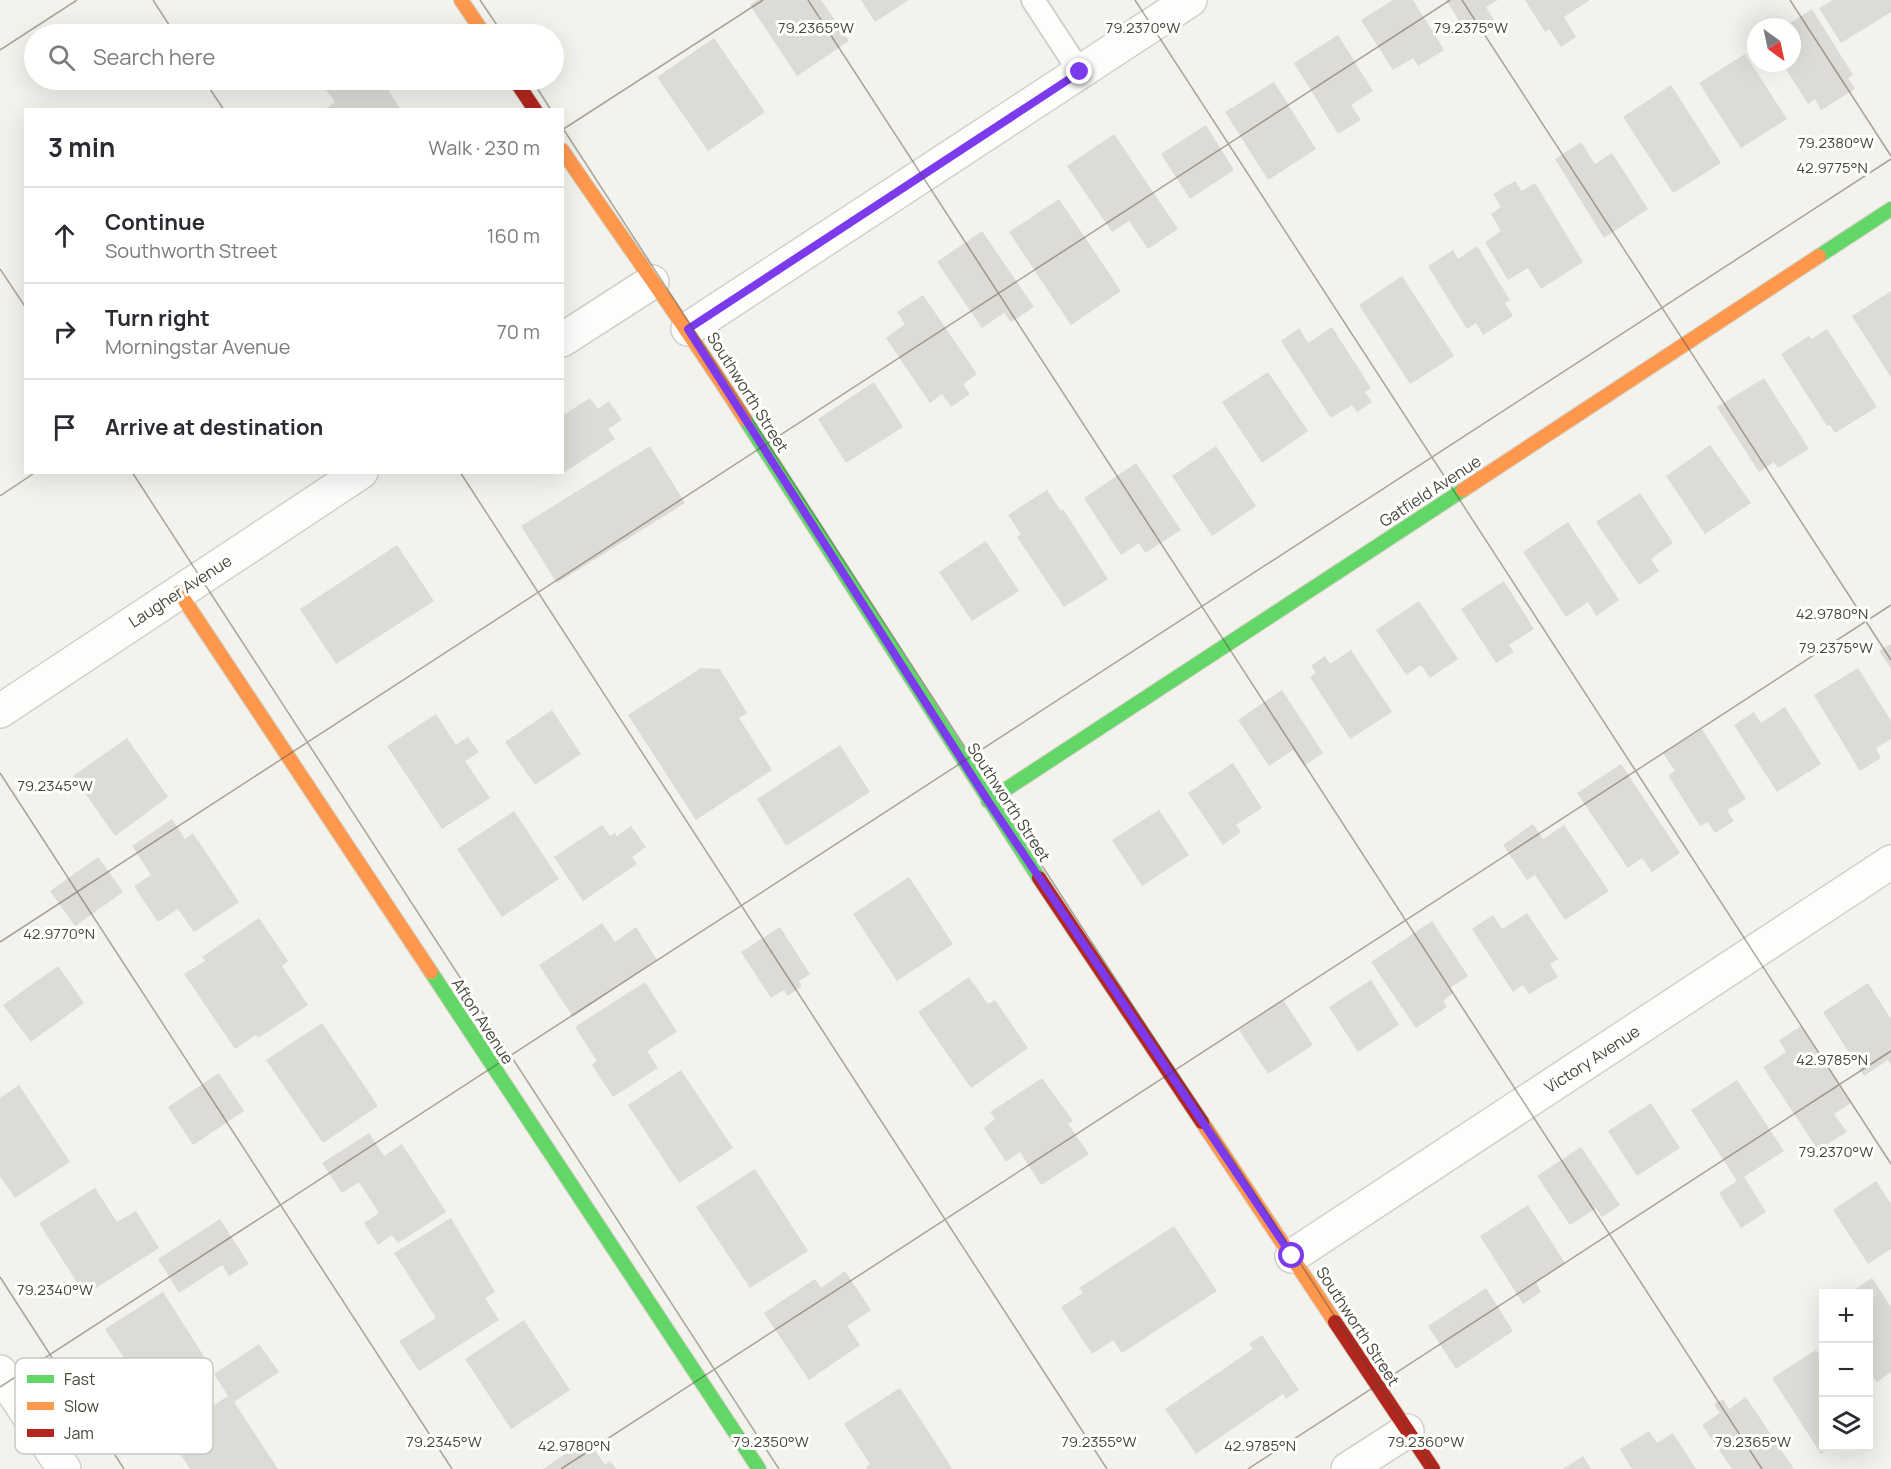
<!DOCTYPE html>
<meta charset="utf-8">
<style>
body{margin:0;font-family:Manrope,sans-serif;background:#f7f7f7;color:#2b2b33}
.controls{position:absolute;right:18px;bottom:18px;display:grid;overflow:hidden;border-radius:0px;box-shadow:0 6px 24px #0002}
.controls button{width:54px;height:54px;display:grid;place-items:center;padding:0;border:0;border-bottom:2px solid #e1e1e2;background:#fff;color:#2b2b33;font:30px sans-serif}
.compass{position:absolute;left:1747px;top:18px;width:54px;height:54px;border-radius:50%;background:#fff;box-shadow:0 6px 24px #0002;rotate:147deg}
.stop{position:absolute;width:18px;height:18px;margin:-14px;border:4px solid #7c3aed;border-radius:50%;background:#fff}
.stop.end{background:#7c3aed;border-color:#fff;box-shadow:0 2px 6px #0008}
.list{margin:0;padding:0;list-style:none}
h2{display:flex;justify-content:space-between;align-items:center;height:78px;margin:0;padding:0 24px;font-size:26px}
h2 small{font-size:20px;font-weight:400;color:#7c7c81}
.list li{display:grid;grid-template-columns:39px 1fr auto;gap:18px;align-items:center;box-sizing:border-box;height:96px;padding:0 24px;border-top:2px solid #e1e1e2}
.list b{display:block;font-size:22px;white-space:nowrap}
.list p{margin:0;font-size:20px;white-space:nowrap;color:#7c7c81}
.list em{font-size:20px;font-style:normal;color:#7c7c81}
.icon{flex:none;width:33px;height:33px;fill:none;stroke:currentColor;stroke-width:2;stroke-linecap:round;stroke-linejoin:round}
.map{position:relative;flex:none;width:1891px;height:1469px;overflow:hidden}
.search{position:absolute;background:#fff;box-shadow:0 6px 24px #0002;left:24px;top:24px;width:540px;height:66px;display:flex;align-items:center;gap:15px;box-sizing:border-box;padding:0 21px;border-radius:33px;color:#7c7c81;font-size:22px}
.panel{position:absolute;background:#fff;box-shadow:0 6px 24px #0002;left:24px;top:108px;width:540px;height:366px;border-radius:0px}
.map>svg:first-child{display:block}
.building{fill:#dddbd5}
.lines{fill:none;stroke-linecap:round;stroke-linejoin:round}
.lane-casing{stroke:#d1d0cb;stroke-width:26}
.street-casing{stroke:#d1d0cb;stroke-width:36}
.fast-casing{stroke:#d2d1c4;stroke-width:16}
.slow-casing{stroke:#d2d1c4;stroke-width:16}
.jam-casing{stroke:#d2d1c4;stroke-width:16}
.lane{stroke:#fdfdfc;stroke-width:22}
.street{stroke:#fdfdfc;stroke-width:33}
.fast{stroke:#63d668;stroke-width:14}
.slow{stroke:#ff974d;stroke-width:14}
.jam{stroke:#b3261e;stroke-width:14}
.route{stroke:#7c3aed;stroke-width:8}
.ticks{fill:none;stroke:#494738;stroke-width:1.5;stroke-opacity:0.45}
.labels{text-anchor:middle;dominant-baseline:central;stroke-width:6;stroke-linejoin:round;paint-order:stroke}
.street-label{font-size:16px;fill:#494738;stroke:#fff}
.key{fill:#fff;stroke:#c8c8c3;stroke-width:1.5}
.key-label{font-size:16px;fill:#494738}
.ticks-label{font-size:15px;text-anchor:middle;fill:#494738;stroke:#fff;stroke-width:6;stroke-linejoin:round;paint-order:stroke}
</style>
<div class="map">
<svg width="1891" height="1469" viewBox="0 0 1891 1469">
<rect width="100%" height="100%" fill="#f3f2ed"/>
<g class="building">
<polygon points="757,0 821,0 849,41 797,76 750,5"/>
<polygon points="861,0 909,0 875,22"/>
<polygon points="1393,0 1413,0 1444,50 1418,66 1413,58 1393,70 1361,20"/>
<polygon points="1446,0 1498,0 1486,7 1494,20 1469,36"/>
<polygon points="1525,0 1590,0 1564,17 1576,37 1561,47 1549,29 1545,32"/>
<polygon points="1833,0 1891,0 1891,12 1841,43 1819,8"/>
<polygon points="1812,9 1853,75 1848,78 1855,89 1821,110 1815,99 1808,104 1782,63 1792,63 1792,27 1784,27"/>
<polygon points="1338,35 1373,91 1351,105 1361,120 1338,134 1294,63"/>
<polygon points="714,38 765,112 708,151 657,77"/>
<polygon points="1745,54 1787,119 1741,148 1699,83"/>
<polygon points="336,80 382,80 401,110 324,110 335,102 324,87"/>
<polygon points="1274,82 1316,149 1268,180 1225,112"/>
<polygon points="1671,85 1721,163 1673,193 1623,117"/>
<polygon points="1206,125 1234,170 1190,199 1161,154"/>
<polygon points="1114,134 1178,229 1148,249 1129,221 1112,232 1067,166"/>
<polygon points="1581,142 1595,164 1612,153 1648,209 1604,238 1555,159"/>
<polygon points="1515,181 1522,191 1535,183 1583,262 1541,289 1528,268 1508,280 1485,242 1501,231 1491,214 1501,207 1493,194"/>
<polygon points="1059,199 1121,291 1071,325 1009,232"/>
<polygon points="982,231 1034,307 1011,322 1004,313 982,328 937,262"/>
<polygon points="1477,246 1510,300 1505,303 1513,316 1483,335 1476,323 1467,329 1428,266 1453,250 1458,259"/>
<polygon points="1402,276 1454,356 1410,384 1359,305"/>
<polygon points="1891,291 1891,377 1852,316"/>
<polygon points="923,295 977,374 963,384 970,394 951,407 942,394 930,403 886,338 905,324 897,312"/>
<polygon points="1332,327 1371,388 1365,392 1372,402 1357,412 1352,405 1331,418 1281,341 1299,328 1308,343"/>
<polygon points="1827,329 1877,407 1835,433 1830,425 1827,426 1781,354 1809,336 1812,339"/>
<polygon points="1268,372 1308,431 1262,463 1222,402"/>
<polygon points="1764,378 1809,449 1778,468 1774,462 1759,472 1717,407"/>
<polygon points="874,382 903,427 846,463 818,419"/>
<polygon points="590,398 598,409 609,401 622,420 608,429 615,439 562,474 562,416"/>
<polygon points="1710,445 1751,503 1705,534 1666,476"/>
<polygon points="650,446 685,503 557,583 521,526"/>
<polygon points="1216,446 1256,506 1212,536 1172,476"/>
<polygon points="1136,463 1181,530 1145,553 1139,543 1121,555 1084,498"/>
<polygon points="1047,490 1061,511 1063,509 1108,579 1064,607 1017,537 1021,534 1008,515"/>
<polygon points="1640,493 1673,543 1651,559 1659,571 1639,585 1596,522"/>
<polygon points="1568,522 1619,600 1596,616 1588,602 1566,617 1523,552"/>
<polygon points="986,541 1019,591 972,621 939,572"/>
<polygon points="397,545 434,601 336,664 300,609"/>
<polygon points="1504,581 1534,629 1509,645 1514,652 1496,663 1461,609"/>
<polygon points="1419,601 1458,659 1430,678 1421,665 1406,675 1376,630"/>
<polygon points="1891,644 1891,669 1879,651"/>
<polygon points="1351,650 1392,712 1350,739 1310,677 1316,673 1311,666 1325,656 1330,664"/>
<polygon points="701,668 720,669 747,713 739,718 772,770 696,820 628,715"/>
<polygon points="1858,668 1891,721 1891,739 1876,748 1881,758 1860,771 1814,695"/>
<polygon points="1282,690 1323,753 1304,766 1293,750 1269,766 1238,720"/>
<polygon points="1785,707 1821,764 1777,792 1734,725 1754,712 1761,723"/>
<polygon points="552,710 581,754 535,785 505,742"/>
<polygon points="436,714 456,745 468,737 479,752 465,761 490,798 442,829 387,746"/>
<polygon points="1702,729 1746,799 1727,810 1734,821 1715,833 1708,822 1700,826 1668,775 1675,771 1663,753"/>
<polygon points="127,738 168,797 115,836 73,776"/>
<polygon points="840,745 870,792 786,846 757,799"/>
<polygon points="1233,763 1262,808 1236,825 1241,832 1223,845 1188,793"/>
<polygon points="1621,764 1680,853 1652,872 1642,858 1628,868 1577,793"/>
<polygon points="1159,810 1189,855 1142,886 1112,840"/>
<polygon points="514,811 559,879 502,917 457,849"/>
<polygon points="172,819 185,839 193,833 239,902 194,932 178,909 158,922 134,886 151,875 132,846"/>
<polygon points="1533,824 1543,839 1564,825 1609,891 1565,920 1535,875 1527,880 1503,845"/>
<polygon points="602,825 610,836 615,833 617,836 631,826 646,847 632,857 637,864 583,901 554,857"/>
<polygon points="98,857 123,892 75,926 50,891"/>
<polygon points="909,877 953,944 897,981 853,914"/>
<polygon points="1527,913 1558,959 1550,964 1558,977 1529,994 1523,985 1513,992 1472,929 1493,915 1502,929"/>
<polygon points="259,918 288,961 282,966 308,1005 258,1038 256,1035 235,1049 184,974 205,961 202,957"/>
<polygon points="1432,921 1468,976 1450,988 1453,993 1443,1001 1447,1007 1416,1028 1371,962"/>
<polygon points="602,923 615,942 636,927 657,960 573,1017 539,965"/>
<polygon points="780,927 810,974 799,981 802,986 788,996 784,990 771,998 741,952"/>
<polygon points="58,966 84,1003 31,1042 3,1005"/>
<polygon points="969,977 988,1004 995,1000 1028,1048 971,1088 918,1012"/>
<polygon points="1371,980 1399,1025 1358,1052 1329,1007"/>
<polygon points="645,982 677,1032 647,1051 658,1068 613,1097 592,1065 597,1061 575,1027"/>
<polygon points="1868,983 1891,1019 1891,1065 1888,1060 1864,1076 1823,1012"/>
<polygon points="1283,1000 1313,1045 1268,1074 1239,1030"/>
<polygon points="322,1023 378,1106 323,1143 266,1060"/>
<polygon points="1801,1026 1851,1103 1834,1114 1847,1132 1818,1150 1763,1067 1786,1052 1779,1040"/>
<polygon points="681,1070 733,1148 679,1183 628,1105"/>
<polygon points="219,1073 244,1111 193,1145 168,1107"/>
<polygon points="1042,1078 1073,1121 1068,1124 1089,1154 1041,1185 1020,1152 1006,1162 984,1128 995,1119 990,1112"/>
<polygon points="1737,1080 1784,1151 1744,1177 1766,1212 1741,1228 1719,1193 1737,1181 1691,1110"/>
<polygon points="19,1085 70,1162 15,1198 0,1176 0,1098"/>
<polygon points="1651,1103 1680,1148 1637,1176 1608,1131"/>
<polygon points="369,1133 384,1156 402,1144 446,1212 398,1243 392,1235 378,1245 364,1223 379,1213 359,1182 342,1193 322,1163"/>
<polygon points="1581,1147 1620,1205 1602,1217 1596,1208 1570,1225 1537,1176"/>
<polygon points="755,1169 808,1251 750,1288 696,1207"/>
<polygon points="1876,1181 1891,1204 1891,1249 1868,1264 1833,1210"/>
<polygon points="95,1188 117,1222 136,1211 159,1248 85,1295 39,1223"/>
<polygon points="1528,1205 1565,1263 1536,1282 1541,1292 1523,1304 1480,1236"/>
<polygon points="451,1218 495,1292 485,1298 499,1320 419,1371 399,1341 436,1318 394,1253"/>
<polygon points="220,1219 249,1264 229,1276 222,1265 179,1293 158,1259"/>
<polygon points="1174,1226 1217,1291 1122,1353 1113,1340 1092,1354 1061,1307 1083,1293 1079,1288"/>
<polygon points="845,1271 871,1310 847,1326 860,1345 809,1380 764,1313 815,1279 821,1288"/>
<polygon points="1872,1278 1891,1307 1891,1372 1877,1382 1868,1372 1868,1294 1848,1294"/>
<polygon points="1486,1288 1513,1331 1456,1369 1428,1326"/>
<polygon points="163,1292 207,1361 150,1398 105,1329"/>
<polygon points="524,1320 570,1390 511,1429 465,1359"/>
<polygon points="1262,1335 1299,1390 1286,1399 1283,1394 1196,1454 1165,1409 1253,1349 1249,1344"/>
<polygon points="259,1344 279,1372 234,1402 278,1469 190,1469 168,1435 228,1396 214,1374"/>
<polygon points="1816,1350 1824,1361 1824,1446 1833,1446 1821,1454 1772,1378"/>
<polygon points="900,1388 952,1468 950,1469 867,1469 866,1467 870,1464 844,1424"/>
<polygon points="1746,1397 1794,1469 1732,1469 1702,1425 1720,1413 1714,1404 1723,1399 1729,1409"/>
<polygon points="1649,1431 1657,1443 1673,1433 1696,1469 1632,1469 1620,1449"/>
<polygon points="587,1439 605,1465 610,1461 616,1469 543,1469"/>
<polygon points="1583,1456 1591,1469 1563,1469"/>
</g>
<g class="lines">
<defs>
<polyline id="lane" points="1033,0 1080,72"/>
<g id="street">
<polyline points="688,329 1190,0"/>
<polyline points="562,340 652,282"/>
<polyline points="0,711 361,472"/>
<polyline points="1292,1256 1891,862"/>
<polyline points="0,1372 64,1469"/>
<polyline points="1348,1469 1407,1431"/>
</g>
<g id="fast">
<polyline points="1819,256 1891,209"/>
<polyline points="745,419 1039,878"/>
<polyline points="988,801 1463,490"/>
<polyline points="431,972 759,1469"/>
</g>
<g id="slow">
<polyline points="461,0 484,34"/>
<path d="M562,150C623,240 687,327 745,419"/>
<polyline points="1463,490 1819,256"/>
<polyline points="179,592 431,972"/>
<polyline points="1202,1122 1335,1322"/>
</g>
<g id="jam">
<polyline points="515,80 535,110"/>
<polyline points="1039,878 1202,1122"/>
<polyline points="1335,1322 1433,1469"/>
</g>
</defs>
<use href="#lane" class="lane-casing"/>
<use href="#street" class="street-casing"/>
<use href="#fast" class="fast-casing"/>
<use href="#slow" class="slow-casing"/>
<use href="#jam" class="jam-casing"/>
<use href="#lane" class="lane"/>
<use href="#street" class="street"/>
<use href="#fast" class="fast"/>
<use href="#slow" class="slow"/>
<use href="#jam" class="jam"/>
</g>
<g class="lines">
<polyline class="route" points="1080,72 688,329 988,801 1292,1256"/>
</g>
<path class="ticks" d="M153,0L175,34M480,0L503,34M808,0L1762,1469M1135,0L1891,1164M1462,0L1891,660M1790,0L1891,156M0,50L77,0M204,80L224,110M532,80L551,110M562,127L1434,1469M562,130L763,0M0,269L26,308M132,472L779,1469M460,472L1107,1469M0,496L36,472M0,773L452,1469M0,942L1450,0M0,1277L124,1469M0,1387L1891,159M561,1469L1891,605M1248,1469L1891,1051"/>
<g class="labels">
<g class="street-label">
<text transform="translate(748 392) rotate(58)">Southworth Street</text>
<text transform="translate(1430 491) rotate(-33)">Gatfield Avenue</text>
<text transform="translate(180 591) rotate(-33)">Laugher Avenue</text>
<text transform="translate(1009 802) rotate(57)">Southworth Street</text>
<text transform="translate(483 1021) rotate(57)">Afton Avenue</text>
<text transform="translate(1592 1059) rotate(-33)">Victory Avenue</text>
<text transform="translate(1358 1326) rotate(57)">Southworth Street</text>
</g>
</g>
<rect x="15" y="1358" width="198" height="96" rx="9" class="key"/>
<rect x="27" y="1375" width="27" height="8" fill="#63d668"/>
<rect x="27" y="1402" width="27" height="8" fill="#ff974d"/>
<rect x="27" y="1429" width="27" height="8" fill="#b3261e"/>
<g class="key-label">
<text x="64" y="1385">Fast</text>
<text x="64" y="1412">Slow</text>
<text x="64" y="1439">Jam</text>
</g>
<g class="ticks-label">
<text x="816" y="33">79.2365°W</text>
<text x="1143" y="33">79.2370°W</text>
<text x="1471" y="33">79.2375°W</text>
<text x="1836" y="148">79.2380°W</text>
<text x="1832" y="173">42.9775°N</text>
<text x="1832" y="619">42.9780°N</text>
<text x="1836" y="653">79.2375°W</text>
<text x="55" y="791">79.2345°W</text>
<text x="59" y="939">42.9770°N</text>
<text x="1832" y="1065">42.9785°N</text>
<text x="1836" y="1157">79.2370°W</text>
<text x="55" y="1295">79.2340°W</text>
<text x="444" y="1447">79.2345°W</text>
<text x="771" y="1447">79.2350°W</text>
<text x="1099" y="1447">79.2355°W</text>
<text x="1426" y="1447">79.2360°W</text>
<text x="1753" y="1447">79.2365°W</text>
<text x="574" y="1451">42.9780°N</text>
<text x="1260" y="1451">42.9785°N</text>
</g>
</svg>
<div class="controls">
<button>+</button>
<button>−</button>
<button><svg class="icon" aria-label="layers" viewBox="0 0 24 24"><path d="M12 4l9 5-9 5-9-5zM3 14l9 5 9-5"/></svg></button>
</div>
<svg class="compass" viewBox="-18 -18 36 36"><path d="M0-13l5 13h-10z" fill="#e53935"/><path d="M0 13l5-13h-10z" fill="#7c7c81"/></svg>
<div class="stop" style="left:1292px;top:1256px"></div>
<div class="stop end" style="left:1080px;top:72px"></div>
<div class="search"><svg class="icon" aria-label="search" viewBox="0 0 24 24"><circle cx="10" cy="10" r="6"/><path d="M15 15l6 6"/></svg>Search here</div>
<section class="panel">
<h2>3 min<small>Walk · 230 m</small></h2>
<ul class="list">
<li><svg class="icon" aria-label="ahead" viewBox="0 0 24 24"><path d="M12 20V5M6 11l6-6 6 6"/></svg><div><b>Continue</b><p>Southworth Street</p></div><em>160 m</em></li>
<li><svg class="icon" aria-label="right" viewBox="0 0 24 24"><path d="M7 20v-9h11M14 6l5 5-5 5"/></svg><div><b>Turn right</b><p>Morningstar Avenue</p></div><em>70 m</em></li>
<li><svg class="icon" aria-label="arrive" viewBox="0 0 24 24"><path d="M6 21V4h12l-3 4 3 4H6"/></svg><div><b>Arrive at destination</b></div></li>
</ul>
</section>
</div>
